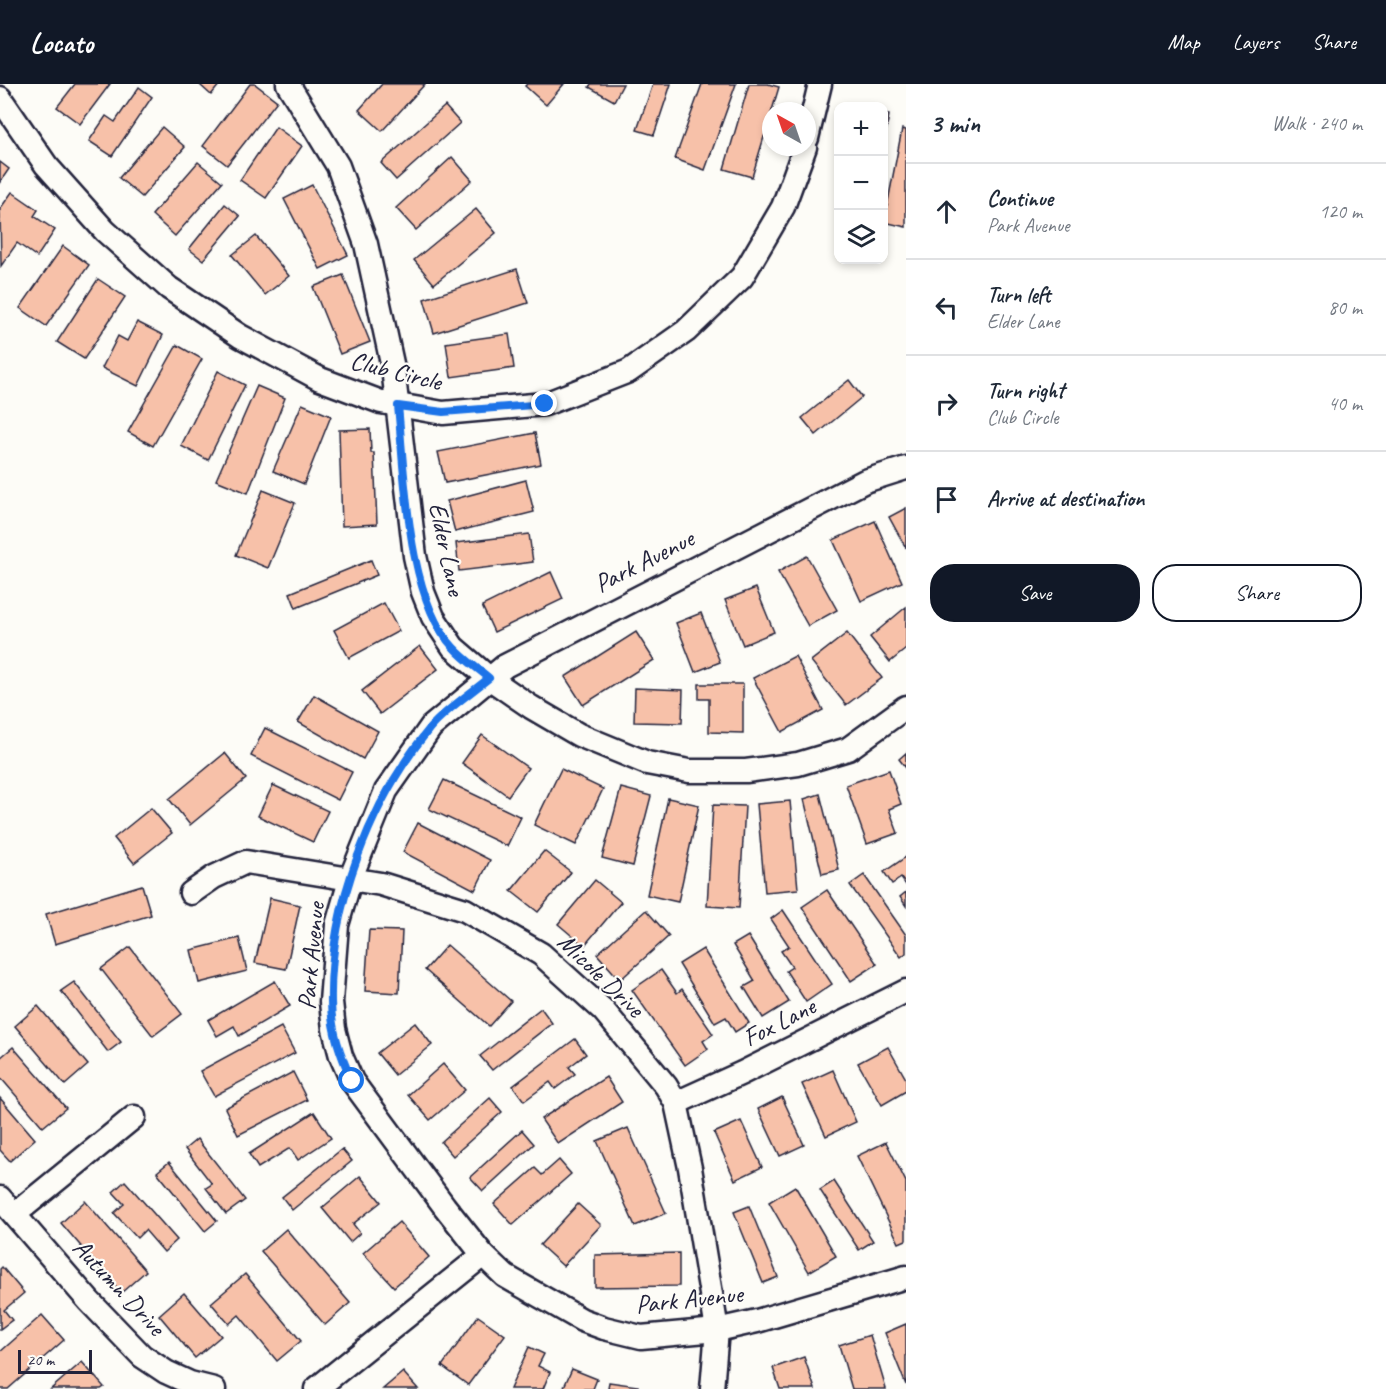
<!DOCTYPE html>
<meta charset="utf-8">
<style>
body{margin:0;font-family:Caveat,sans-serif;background:#f2f2f3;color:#1f2937}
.controls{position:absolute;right:18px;top:18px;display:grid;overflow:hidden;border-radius:12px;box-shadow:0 3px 9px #0003}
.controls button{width:54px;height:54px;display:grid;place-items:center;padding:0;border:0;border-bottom:2px solid #e0e1e3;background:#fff;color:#1f2937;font:30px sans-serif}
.compass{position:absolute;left:762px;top:18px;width:54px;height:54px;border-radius:50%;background:#fff;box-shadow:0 3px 9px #0003;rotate:320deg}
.scale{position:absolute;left:18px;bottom:15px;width:74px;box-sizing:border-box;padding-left:6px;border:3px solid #22223b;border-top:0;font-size:16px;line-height:21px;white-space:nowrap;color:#22223b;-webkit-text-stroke:4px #fdfcf7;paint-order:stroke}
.stop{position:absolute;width:18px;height:18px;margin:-14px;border:4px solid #1a73e8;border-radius:50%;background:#fff}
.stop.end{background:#1a73e8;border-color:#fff;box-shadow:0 2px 6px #0008}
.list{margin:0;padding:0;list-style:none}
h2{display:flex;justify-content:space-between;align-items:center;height:78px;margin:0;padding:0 24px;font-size:26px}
h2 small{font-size:20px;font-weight:400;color:#747a83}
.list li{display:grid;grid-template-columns:39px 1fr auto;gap:18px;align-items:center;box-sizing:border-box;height:96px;padding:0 24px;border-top:2px solid #e0e1e3}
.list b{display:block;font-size:22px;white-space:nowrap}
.list p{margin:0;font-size:20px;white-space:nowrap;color:#747a83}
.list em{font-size:20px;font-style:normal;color:#747a83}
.actions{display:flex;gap:12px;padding:18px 24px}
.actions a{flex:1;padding:14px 0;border:2px solid #111827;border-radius:24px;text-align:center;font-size:21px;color:#111827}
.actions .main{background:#111827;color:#fff}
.icon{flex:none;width:33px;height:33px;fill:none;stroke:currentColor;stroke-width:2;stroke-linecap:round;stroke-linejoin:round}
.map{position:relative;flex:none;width:906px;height:1305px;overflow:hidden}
header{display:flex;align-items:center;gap:36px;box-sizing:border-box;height:84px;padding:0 30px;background:#111827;color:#fff}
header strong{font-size:28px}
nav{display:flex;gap:33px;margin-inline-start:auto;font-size:21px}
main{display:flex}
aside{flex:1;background:#fff}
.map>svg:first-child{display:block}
.building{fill:#f7c1a9;stroke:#22223b;stroke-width:1.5}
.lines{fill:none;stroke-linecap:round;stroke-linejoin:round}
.street-casing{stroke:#22223b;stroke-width:27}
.street{stroke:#fdfcf7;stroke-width:22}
.route{stroke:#1a73e8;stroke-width:8}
.labels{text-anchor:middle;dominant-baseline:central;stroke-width:4.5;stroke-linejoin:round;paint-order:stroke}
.street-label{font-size:26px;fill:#22223b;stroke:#fdfcf7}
</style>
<header>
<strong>Locato</strong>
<nav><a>Map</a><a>Layers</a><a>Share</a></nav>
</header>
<main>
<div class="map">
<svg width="906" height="1305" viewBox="0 0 906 1305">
<rect width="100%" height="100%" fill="#fdfcf7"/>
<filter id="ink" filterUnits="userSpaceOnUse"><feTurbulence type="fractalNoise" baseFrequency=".0167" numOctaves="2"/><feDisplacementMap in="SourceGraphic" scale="12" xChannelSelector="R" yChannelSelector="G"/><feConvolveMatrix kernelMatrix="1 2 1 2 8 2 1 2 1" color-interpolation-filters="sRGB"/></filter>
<g filter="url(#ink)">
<g class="building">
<polygon points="75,0 110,0 80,40 57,23"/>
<polygon points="201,0 220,0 211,11 200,1"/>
<polygon points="250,0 255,0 277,17 227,81 203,62"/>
<polygon points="382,0 425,0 382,47 359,26"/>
<polygon points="527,0 564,0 546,21 525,2"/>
<polygon points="591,0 623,0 614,17 589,3"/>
<polygon points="653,0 671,0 654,51 637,46"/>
<polygon points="702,0 736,0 705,86 675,75"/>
<polygon points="749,0 768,0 779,3 752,93 724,85"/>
<polygon points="139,3 152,13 112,72 89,57 106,32 115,38"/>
<polygon points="445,22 460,39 396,96 381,79"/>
<polygon points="884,30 889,31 884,59"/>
<polygon points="162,43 185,63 142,113 119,94"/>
<polygon points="276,43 302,62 266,114 240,96"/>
<polygon points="902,45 906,46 906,143 884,138"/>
<polygon points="452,73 472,96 416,146 396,124"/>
<polygon points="0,78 9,85 0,98"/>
<polygon points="198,78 222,98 175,152 152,131"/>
<polygon points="312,101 348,171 320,185 284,115"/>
<polygon points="12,108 38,126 34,132 55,146 37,173 17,159 1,182 0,125"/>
<polygon points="225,120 240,132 203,176 189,165"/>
<polygon points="476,125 496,149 434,200 414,176"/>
<polygon points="256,152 289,192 265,211 232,171"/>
<polygon points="63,162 89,181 46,242 20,224"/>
<polygon points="517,185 528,219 434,249 424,215"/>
<polygon points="343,191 370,258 340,270 313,203"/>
<polygon points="98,195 125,213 84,275 57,258"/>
<polygon points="137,238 163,251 138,302 102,284 118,252 127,257"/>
<polygon points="509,250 514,284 451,293 446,259"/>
<polygon points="177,261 202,275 153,362 128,348"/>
<polygon points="218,287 245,301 208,376 181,362"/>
<polygon points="849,296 862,313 816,351 802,334"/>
<polygon points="257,302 285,314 248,409 216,396"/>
<polygon points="302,320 331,332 304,400 273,387"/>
<polygon points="370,345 371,369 374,369 377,440 342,442 339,346"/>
<polygon points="535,349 541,380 445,399 438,368"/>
<polygon points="526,396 534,428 455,448 447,417"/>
<polygon points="263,406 295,419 268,484 236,471"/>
<polygon points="906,424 906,464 889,433"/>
<polygon points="875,437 902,498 861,517 833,456"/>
<polygon points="529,450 533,478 459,487 456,459"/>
<polygon points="807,472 837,526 808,542 778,488"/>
<polygon points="371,476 377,491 296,524 290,509"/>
<polygon points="551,488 563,515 494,548 482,522"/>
<polygon points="756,504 774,548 743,561 725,516"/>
<polygon points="384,519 399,547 349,574 334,546"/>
<polygon points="906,523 906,565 890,578 870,553"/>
<polygon points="701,529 720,578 695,588 676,539"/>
<polygon points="636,548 654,576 583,621 565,593"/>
<polygon points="847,549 882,594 846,621 811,577"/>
<polygon points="420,562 438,585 380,630 362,607"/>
<polygon points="795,572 823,626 782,648 753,594"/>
<polygon points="699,600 743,600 743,649 709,648 709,615 699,615"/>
<polygon points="635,604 683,606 682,639 634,638"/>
<polygon points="314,611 378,647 363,675 298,638"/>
<polygon points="265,644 352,688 338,716 251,672"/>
<polygon points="482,651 528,684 508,712 462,679"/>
<polygon points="225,669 246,695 190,741 169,715"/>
<polygon points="906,669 906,684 899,675"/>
<polygon points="561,685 603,705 576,761 534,741"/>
<polygon points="889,686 901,720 889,725 898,749 867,760 846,701"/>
<polygon points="444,696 521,733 507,762 429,725"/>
<polygon points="273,701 328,727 313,758 258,732"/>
<polygon points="621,704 651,712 633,782 602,774"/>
<polygon points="820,710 839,786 822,790 804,715"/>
<polygon points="668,714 699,721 678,818 647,811"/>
<polygon points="790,717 798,805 765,808 757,720"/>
<polygon points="713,721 745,722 739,824 707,822"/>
<polygon points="151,724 172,749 134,779 114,754"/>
<polygon points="418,739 490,776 475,806 403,768"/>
<polygon points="544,767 571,788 538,828 511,807"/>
<polygon points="906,773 906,801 901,794 892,800 884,788"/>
<polygon points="864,791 906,851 906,869 901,873 850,801"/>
<polygon points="595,796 621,818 584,862 558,840"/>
<polygon points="142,801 151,831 55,860 46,830"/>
<polygon points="827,806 877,880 851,897 802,823"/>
<polygon points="906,808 906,822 900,813"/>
<polygon points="270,814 300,821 286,885 255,879"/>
<polygon points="646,826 669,852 620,896 597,870"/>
<polygon points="783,826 832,900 806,918 786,887 792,883 781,867 789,862 771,835"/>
<polygon points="369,846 402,847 399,909 365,907"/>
<polygon points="748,852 789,918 763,934 744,903 755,897 733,861"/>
<polygon points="239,854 247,887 199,899 191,866"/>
<polygon points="447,861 511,917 489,942 425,886"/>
<polygon points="130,863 182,930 153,952 101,885"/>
<polygon points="703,865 749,939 735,948 726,933 715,939 679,880"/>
<polygon points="661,886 677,909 682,905 713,950 703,957 708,965 685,981 632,906"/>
<polygon points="275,897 290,922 239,952 234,942 217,952 208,936"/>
<polygon points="74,898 121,958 108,968 61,907"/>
<polygon points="38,922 88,981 65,1001 15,942"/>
<polygon points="541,924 552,939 492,986 480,972"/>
<polygon points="415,939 432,961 395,991 377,969"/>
<polygon points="281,943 295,969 214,1012 200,987"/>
<polygon points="575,955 586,970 569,983 575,990 555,1005 550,998 524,1017 513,1002"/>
<polygon points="13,963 66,1024 43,1043 0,993 0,974"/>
<polygon points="888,963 906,995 906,1007 882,1021 858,979"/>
<polygon points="443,980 465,1006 430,1036 408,1011"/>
<polygon points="833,986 856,1038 826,1052 802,1000"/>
<polygon points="293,988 307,1016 238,1051 225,1024"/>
<polygon points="606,993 622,1018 558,1060 541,1035"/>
<polygon points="782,1013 804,1061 780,1072 758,1025"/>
<polygon points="0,1014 35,1055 10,1077 0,1066"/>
<polygon points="490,1014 502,1028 453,1072 441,1058"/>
<polygon points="314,1028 331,1054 298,1076 290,1064 258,1084 249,1070"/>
<polygon points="741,1037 762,1083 735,1096 714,1049"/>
<polygon points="628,1044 666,1129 635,1142 597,1057"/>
<polygon points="522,1046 534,1060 483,1107 470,1093"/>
<polygon points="197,1055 245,1116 226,1130 206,1104 212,1100 185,1065"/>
<polygon points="886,1058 906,1098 906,1156 899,1159 857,1072"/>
<polygon points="342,1065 352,1077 292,1126 282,1113"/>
<polygon points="559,1076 571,1090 513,1141 494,1120 535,1084 542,1091"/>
<polygon points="169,1078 217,1137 205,1147 157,1088"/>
<polygon points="360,1092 381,1118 353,1140 360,1149 350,1158 322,1124"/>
<polygon points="125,1097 177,1156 164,1168 145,1146 137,1154 114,1129 124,1120 113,1108"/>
<polygon points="834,1097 873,1157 859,1166 820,1106"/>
<polygon points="795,1102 836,1172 809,1188 769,1118"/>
<polygon points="85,1117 146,1187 121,1209 61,1139"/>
<polygon points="578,1120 601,1141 563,1182 540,1161"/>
<polygon points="749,1122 778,1193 763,1199 734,1128"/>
<polygon points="399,1138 429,1173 394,1203 363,1169"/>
<polygon points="286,1145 350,1219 325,1241 261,1167"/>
<polygon points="679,1169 679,1202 595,1203 595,1171"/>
<polygon points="2,1183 24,1209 4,1226 12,1236 0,1245 0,1185"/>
<polygon points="245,1190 301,1257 277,1277 239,1231 229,1240 211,1219"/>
<polygon points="184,1209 221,1252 195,1274 159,1231"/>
<polygon points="42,1231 64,1256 8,1305 0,1305 0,1268"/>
<polygon points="478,1232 505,1251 468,1301 442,1282"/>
<polygon points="906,1240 906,1301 885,1249"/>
<polygon points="870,1251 886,1305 852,1305 839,1261"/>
<polygon points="529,1263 544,1270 538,1282 550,1288 543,1305 510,1305"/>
<polygon points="804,1273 815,1305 780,1305 773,1284"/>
<polygon points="82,1278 104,1303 101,1305 51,1305"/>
<polygon points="572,1285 597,1295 593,1305 563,1305"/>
<polygon points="403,1288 418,1305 383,1305"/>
<polygon points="609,1298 638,1302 637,1305 608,1305"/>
</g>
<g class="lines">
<defs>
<g id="street">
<polyline points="288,0 338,82 366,160 393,284 415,472 423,508 433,533 453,563 489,594 531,623 579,651 647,679 689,687 746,687 798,680 848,665 906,623"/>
<polyline points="0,14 46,81 105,147 169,204 240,252 320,295 381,318 443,329 545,320 629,287 686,247 742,193 783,123 805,63"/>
<polyline points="807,54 820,0"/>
<polyline points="906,384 865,397 505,582 431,643 386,707 351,793 337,841 331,918 334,945 341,972 352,997 445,1123 483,1171 505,1192 582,1236 604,1244 641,1253 717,1246 757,1237 906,1193"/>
<polyline points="191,809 214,793 246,778 381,800 465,826 541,870 603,926 666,1002 676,1019 690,1084 717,1246 712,1305"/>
<polyline points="676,1019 742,989 906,907"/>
<polyline points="0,1114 89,1217 142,1272 166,1288 190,1299 214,1305"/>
<polyline points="15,1130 134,1033"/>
<polyline points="316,1305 483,1171"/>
</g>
</defs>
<use href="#street" class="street-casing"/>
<use href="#street" class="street"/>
</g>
</g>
<g class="lines" filter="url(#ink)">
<path class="route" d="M352,997C341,972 331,946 331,918C329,824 371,716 430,644C444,627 471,609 489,594C477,584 464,575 454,564C406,514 405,389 398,322L443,328L545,320"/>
</g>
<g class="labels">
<g class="street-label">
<text transform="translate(396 287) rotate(14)">Club Circle</text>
<text transform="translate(447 465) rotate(78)">Elder Lane</text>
<text transform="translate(644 477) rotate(-27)">Park Avenue</text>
<text transform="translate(311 872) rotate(-85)">Park Avenue</text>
<text transform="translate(601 891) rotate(44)">Micole Drive</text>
<text transform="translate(779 938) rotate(-27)">Fox Lane</text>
<text transform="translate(119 1203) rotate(47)">Autumn Drive</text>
<text transform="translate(689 1215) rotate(-6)">Park Avenue</text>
</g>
</g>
</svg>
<div class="controls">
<button>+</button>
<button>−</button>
<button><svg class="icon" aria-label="layers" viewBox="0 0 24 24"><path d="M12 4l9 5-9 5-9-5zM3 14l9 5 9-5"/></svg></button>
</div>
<svg class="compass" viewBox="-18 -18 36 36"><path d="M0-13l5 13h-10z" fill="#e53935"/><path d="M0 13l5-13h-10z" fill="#747a83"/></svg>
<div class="scale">20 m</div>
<div class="stop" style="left:352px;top:997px"></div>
<div class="stop end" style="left:545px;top:320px"></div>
</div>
<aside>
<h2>3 min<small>Walk · 240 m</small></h2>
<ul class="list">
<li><svg class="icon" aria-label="ahead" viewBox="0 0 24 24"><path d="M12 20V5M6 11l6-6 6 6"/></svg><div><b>Continue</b><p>Park Avenue</p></div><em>120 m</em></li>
<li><svg class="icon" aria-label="left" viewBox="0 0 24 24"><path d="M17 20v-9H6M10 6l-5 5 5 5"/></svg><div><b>Turn left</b><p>Elder Lane</p></div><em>80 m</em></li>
<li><svg class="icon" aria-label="right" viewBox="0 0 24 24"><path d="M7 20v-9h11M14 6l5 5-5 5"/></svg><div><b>Turn right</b><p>Club Circle</p></div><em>40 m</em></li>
<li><svg class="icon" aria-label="arrive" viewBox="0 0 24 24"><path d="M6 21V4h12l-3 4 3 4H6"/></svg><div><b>Arrive at destination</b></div></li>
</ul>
<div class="actions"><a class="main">Save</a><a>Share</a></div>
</aside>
</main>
